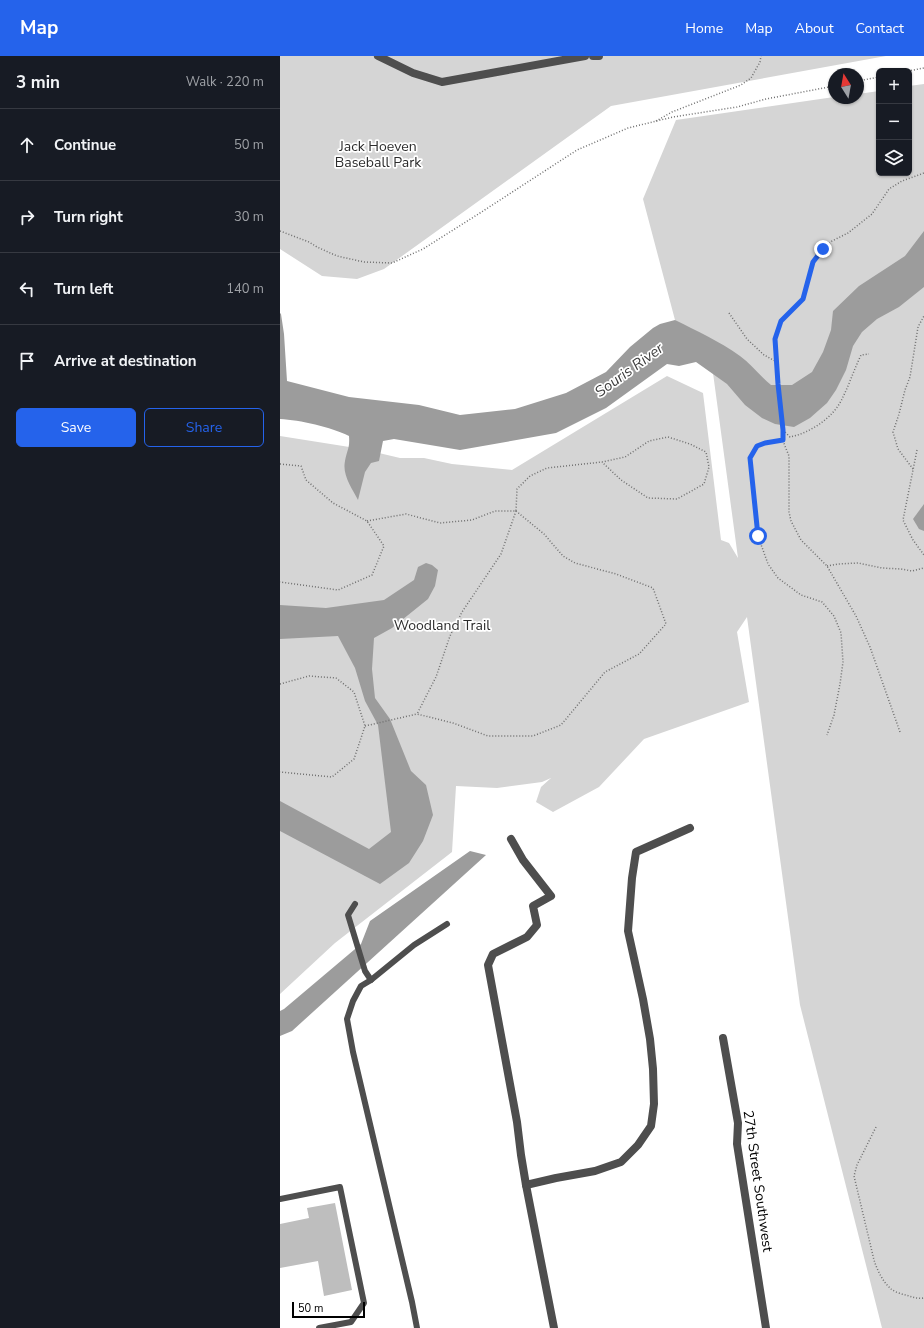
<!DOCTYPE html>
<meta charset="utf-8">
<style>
body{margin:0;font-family:"Nunito Sans",sans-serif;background:#20242c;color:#f1f3f6}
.controls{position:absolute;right:12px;top:12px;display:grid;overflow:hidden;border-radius:6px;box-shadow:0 1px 3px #0004}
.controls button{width:36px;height:36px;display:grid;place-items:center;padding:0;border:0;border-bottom:1px solid #363941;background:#171b24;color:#f1f3f6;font:20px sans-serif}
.compass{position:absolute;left:548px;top:12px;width:36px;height:36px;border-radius:50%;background:#171b24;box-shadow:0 1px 3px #0004;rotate:349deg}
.scale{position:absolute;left:12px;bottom:10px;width:73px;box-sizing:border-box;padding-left:4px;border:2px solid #000;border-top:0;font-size:11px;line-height:14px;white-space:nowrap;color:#000;-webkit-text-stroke:3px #fff;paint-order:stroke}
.stop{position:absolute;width:12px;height:12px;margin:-9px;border:3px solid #2563eb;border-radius:50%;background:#fff}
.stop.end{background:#2563eb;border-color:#fff;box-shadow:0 1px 4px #0008}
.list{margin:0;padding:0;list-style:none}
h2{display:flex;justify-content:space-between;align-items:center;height:52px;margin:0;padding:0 16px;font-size:17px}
h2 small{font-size:13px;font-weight:400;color:#9ea1a6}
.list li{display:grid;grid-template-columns:26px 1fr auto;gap:12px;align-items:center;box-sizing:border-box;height:72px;padding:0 16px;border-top:1px solid #363941}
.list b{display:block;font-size:15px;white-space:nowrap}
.list em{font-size:13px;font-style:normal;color:#9ea1a6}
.actions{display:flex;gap:8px;padding:12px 16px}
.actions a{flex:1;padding:9px 0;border:1px solid #2563eb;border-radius:6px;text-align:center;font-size:14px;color:#2563eb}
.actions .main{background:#2563eb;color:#fff}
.icon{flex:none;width:22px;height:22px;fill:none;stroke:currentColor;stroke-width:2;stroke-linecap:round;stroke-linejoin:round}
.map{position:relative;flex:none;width:644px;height:1272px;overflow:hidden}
header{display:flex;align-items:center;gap:24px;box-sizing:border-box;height:56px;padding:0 20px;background:#2563eb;color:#fff}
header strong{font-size:19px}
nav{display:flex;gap:22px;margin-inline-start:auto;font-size:14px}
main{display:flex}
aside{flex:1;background:#171b24}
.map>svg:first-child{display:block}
.green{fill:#d5d5d5}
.water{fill:#9c9c9c}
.building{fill:#bebebe}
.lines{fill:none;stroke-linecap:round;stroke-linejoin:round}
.path{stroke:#707070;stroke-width:1.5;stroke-dasharray:1 2;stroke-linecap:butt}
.service{stroke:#4e4e4e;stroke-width:6}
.minor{stroke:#4e4e4e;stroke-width:8}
.route{stroke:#2563eb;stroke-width:5}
.labels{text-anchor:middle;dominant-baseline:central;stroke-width:3.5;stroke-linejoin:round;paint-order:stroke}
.park-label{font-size:14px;fill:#2c2c2c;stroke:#fff}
.street-label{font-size:14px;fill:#000;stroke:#fff}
.water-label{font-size:15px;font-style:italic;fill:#3d3d3d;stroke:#fff}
</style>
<header>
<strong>Map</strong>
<nav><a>Home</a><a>Map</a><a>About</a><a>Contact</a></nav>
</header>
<main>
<aside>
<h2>3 min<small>Walk · 220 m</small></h2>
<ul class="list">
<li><svg class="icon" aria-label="ahead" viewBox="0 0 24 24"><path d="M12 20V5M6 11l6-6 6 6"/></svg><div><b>Continue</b></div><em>50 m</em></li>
<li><svg class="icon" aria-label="right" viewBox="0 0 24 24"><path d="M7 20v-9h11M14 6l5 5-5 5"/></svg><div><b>Turn right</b></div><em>30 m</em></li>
<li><svg class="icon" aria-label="left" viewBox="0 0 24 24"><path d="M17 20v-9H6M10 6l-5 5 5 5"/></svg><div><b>Turn left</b></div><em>140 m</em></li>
<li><svg class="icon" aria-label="arrive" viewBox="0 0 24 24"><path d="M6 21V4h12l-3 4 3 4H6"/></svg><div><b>Arrive at destination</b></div></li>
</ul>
<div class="actions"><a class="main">Save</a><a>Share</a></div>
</aside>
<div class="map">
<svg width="644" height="1272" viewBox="0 0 644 1272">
<rect width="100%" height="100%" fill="#fff"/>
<g class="green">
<polygon points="0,0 606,0 331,50 104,213 77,223 42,220 0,193"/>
<polygon points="644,28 644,1272 602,1272 520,949 467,561 457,576 469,646 364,683 319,731 273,756 256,746 261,731 271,722 262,726 217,732 176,730 172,796 55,887 0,938 0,380 82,393 120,402 144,402 172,408 232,414 387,320 423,337 441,484 449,487 458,502 433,317 395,264 363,143 396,64 554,41 578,42 578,38 599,35 599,117 629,117 629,30"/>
</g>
<g class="water">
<path d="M644,175V231L619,251L597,263L582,276L573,290L566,314L556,334L547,347L530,362L514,371L495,368L482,362L465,349L447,328L416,306L399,310L387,308L326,352L276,377L180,394L114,383L103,385L99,405L91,407L85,416L78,444C72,432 62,419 65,405C67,394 70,392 69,380C51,371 20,364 0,363V257L1,258L4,278L7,325L69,341L139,349L180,359L235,353L286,337L326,316L350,291L373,272L380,268L395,264C417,275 439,285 460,300C471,308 480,320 491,329H512L532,316L543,296L551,274L553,255L579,230L625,200Z"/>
<polygon points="644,448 644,475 639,473 633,463"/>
<polygon points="146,507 152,509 158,514 155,530 148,543 112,572 94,582 92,613 95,642 110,663 131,715 146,729 153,759 143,785 129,807 100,828 0,775 0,745 89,793 111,776 98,669 85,645 75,612 58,580 0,583 0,549 46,552 104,544 134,524 138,511"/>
<polygon points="190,795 206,799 12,975 0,980 0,955 4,953 81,888 90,865"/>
</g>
<polygon class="building" points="55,1147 72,1234 44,1240 38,1205 0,1212 0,1168 29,1162 27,1152"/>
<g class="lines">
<g class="path">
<polyline points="628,15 644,12"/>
<polyline points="578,25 599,21"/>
<polyline points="376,65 392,56 461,29 471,22 480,6 481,0"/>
<polyline points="0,175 29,186 37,191 57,200 84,206 112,207 143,193 200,157 297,94 348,72 393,61 457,51 486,43 554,30"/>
<polyline points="449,257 467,283 484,299 497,306"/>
<path d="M503,374L510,381C530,377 553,362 562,343C569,329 574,314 581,299L589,298"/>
<polyline points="503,385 485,387 477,390 470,402 478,480 488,508 498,522 521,539 542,546 554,560 561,577 563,606 560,628 554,659 547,679"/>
<polyline points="637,394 623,464 633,484 644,499"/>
<polyline points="0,408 21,410 26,424 53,447 87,465 104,490 92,519 58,534 0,526"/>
<polyline points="633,413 618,393 613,376 619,358 625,334 630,321 638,271 644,260"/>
<polygon points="236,455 264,478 283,500 295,507 336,518 373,532 386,568 359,598 325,616 281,669 253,680 208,680 173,667 137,658 156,621 170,580 182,556 221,498"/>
<polyline points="87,465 126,458 160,467 192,464 215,455 236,455 237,433 250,420 267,412 322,406 345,401 369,385 388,381 410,388 426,396 429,411 424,428 397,443 368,442 341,424 322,406"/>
<polyline points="547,510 558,508 578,507 602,512 621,513 632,515 644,512"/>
<polyline points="0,628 29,620 56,622 74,636 85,670 74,703 52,721 0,716"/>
<polyline points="85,670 137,658"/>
<polyline points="620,676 590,591 576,560 547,510 521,484 511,465 509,456 509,400 503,385 503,374 498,328 495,283 501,265 523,243 533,206 543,193 552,185 568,177 592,158 609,133 622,125 644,117"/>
<path d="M596,1071L577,1109L574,1120L594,1204C597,1214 603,1226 611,1233C615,1236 621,1238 626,1239C632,1241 637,1243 644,1242"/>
</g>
<g class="service">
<polyline points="75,848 68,859 85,915 91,924"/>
<polyline points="0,1143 60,1131 84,1247 71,1266 39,1272"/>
<polyline points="137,1272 132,1246 73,996 67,963 73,945 81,930 91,924 134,889 167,868"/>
</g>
<g class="minor">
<polyline points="98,0 133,17 162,26 305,0"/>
<polyline points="313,0 319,0"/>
<polyline points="231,783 243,804 271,840 253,850 257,869 247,881 213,898 208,909 237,1066 241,1099 246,1129 274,1272"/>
<polyline points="443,982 458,1067 457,1088 486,1272"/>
<polyline points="246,1129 276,1122 315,1115 341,1106 358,1089 371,1070 374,1048 373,1013 370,983 363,943 348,875 352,822 356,796 410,772"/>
</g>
</g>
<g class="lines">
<polyline class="route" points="478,480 470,402 477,390 485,387 503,384 503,374 498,328 495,283 501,265 523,243 533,206 543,193"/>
</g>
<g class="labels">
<g class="park-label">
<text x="98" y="90">Jack Hoeven<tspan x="98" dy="16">Baseball Park</tspan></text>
<text x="162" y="569">Woodland Trail</text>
</g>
<g class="street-label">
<text transform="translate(478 1125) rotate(82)">27th Street Southwest</text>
</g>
<g class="water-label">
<text transform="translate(349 314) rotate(-36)">Souris River</text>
</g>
</g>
</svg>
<div class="controls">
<button>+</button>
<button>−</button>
<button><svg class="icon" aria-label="layers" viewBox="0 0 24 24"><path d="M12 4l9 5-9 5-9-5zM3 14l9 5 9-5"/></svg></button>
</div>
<svg class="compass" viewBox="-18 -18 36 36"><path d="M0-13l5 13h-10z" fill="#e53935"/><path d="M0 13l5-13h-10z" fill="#9ea1a6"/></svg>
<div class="scale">50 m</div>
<div class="stop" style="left:478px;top:480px"></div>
<div class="stop end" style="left:543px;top:193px"></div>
</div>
</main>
